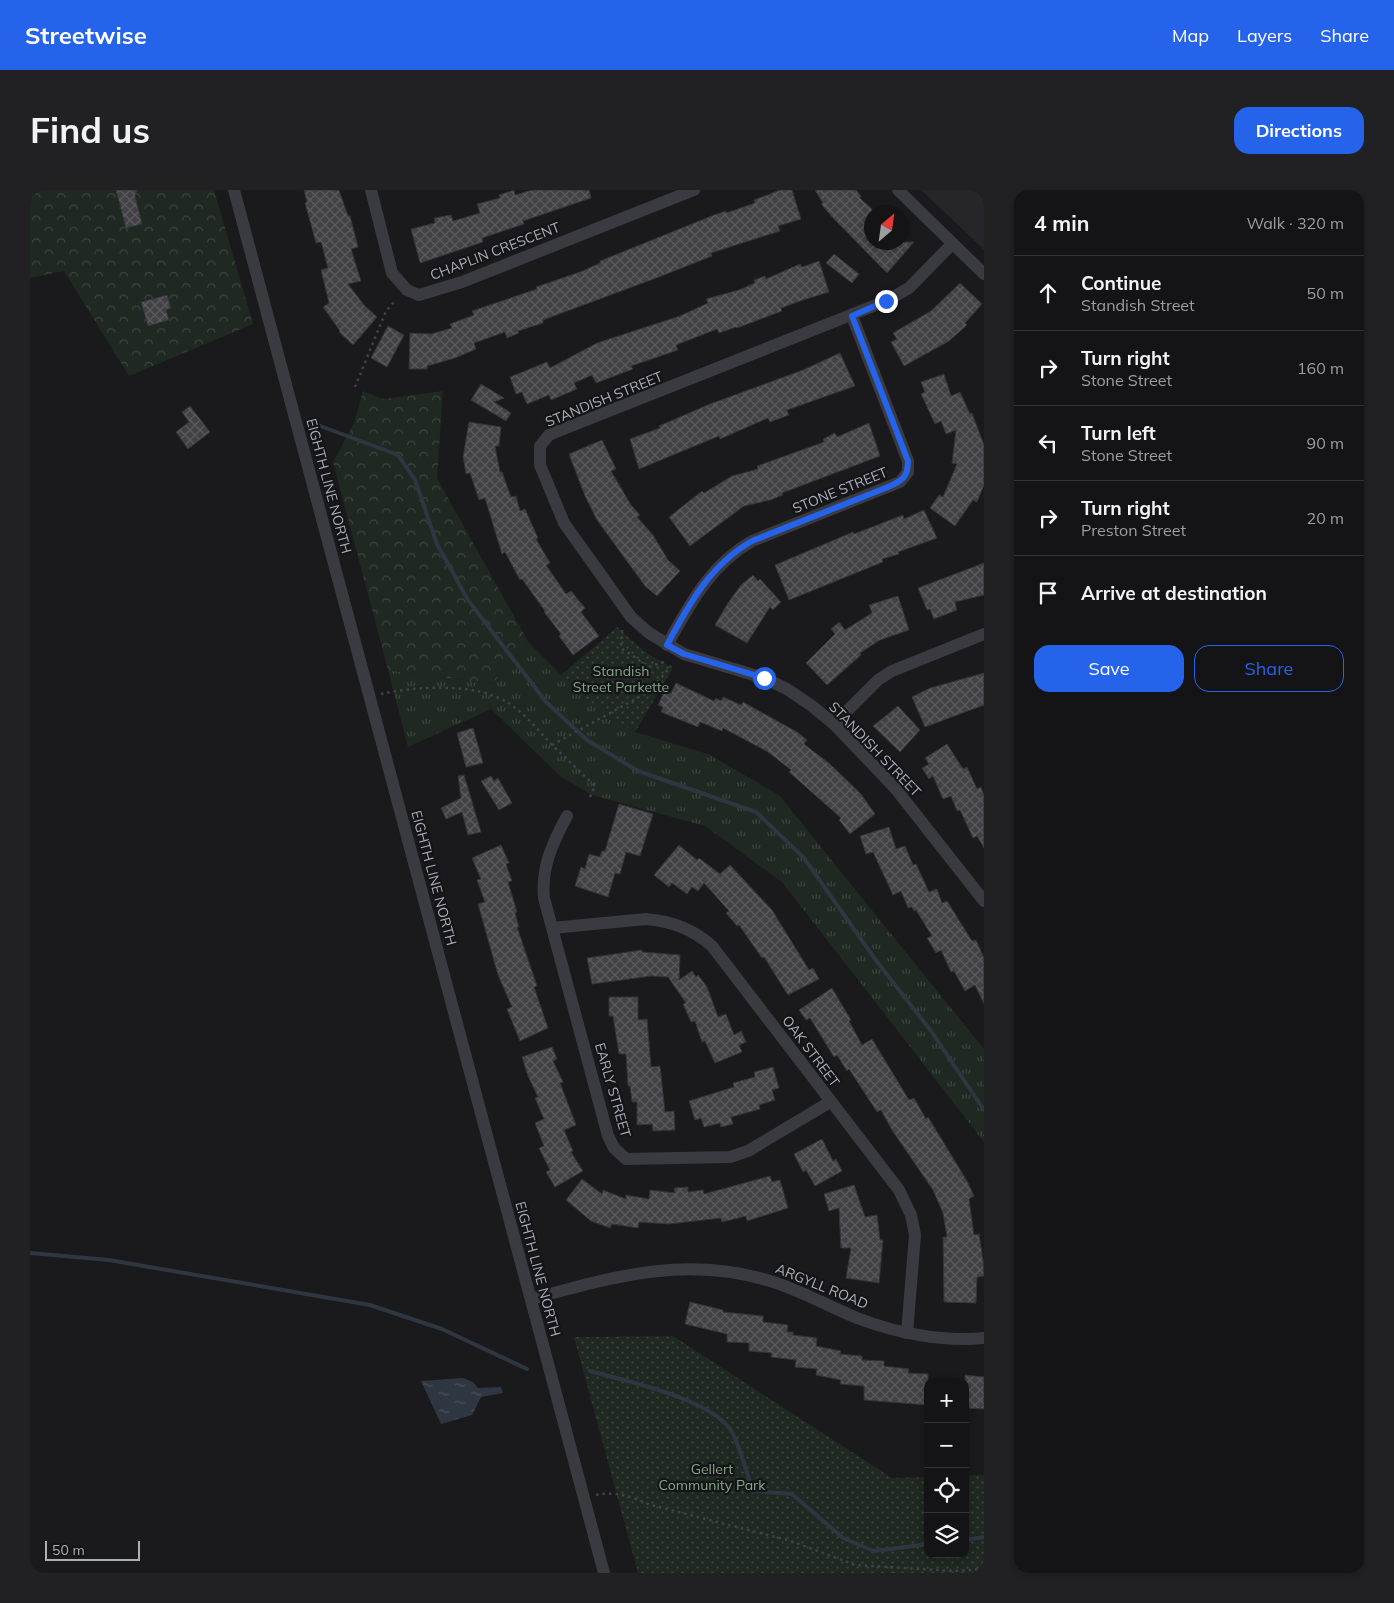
<!DOCTYPE html>
<meta charset="utf-8">
<style>
body{margin:0;font-family:Mulish,sans-serif;background:#212022;color:#f1f3f6}
.controls{position:absolute;right:15px;bottom:15px;display:grid;overflow:hidden;border-radius:10px;box-shadow:0 2px 8px #0003}
.controls button{width:45px;height:45px;display:grid;place-items:center;padding:0;border:0;border-bottom:1px solid #333234;background:#141315;color:#f1f3f6;font:25px sans-serif}
.compass{position:absolute;left:834px;top:15px;width:45px;height:45px;border-radius:50%;background:#141315;box-shadow:0 2px 8px #0003;rotate:29deg}
.scale{position:absolute;left:15px;bottom:12px;width:95px;box-sizing:border-box;padding-left:5px;border:2px solid #abafbc;border-top:0;font-size:14px;line-height:18px;white-space:nowrap;color:#abafbc;-webkit-text-stroke:4px #151417;paint-order:stroke}
.stop{position:absolute;width:15px;height:15px;margin:-11px;border:4px solid #2563eb;border-radius:50%;background:#fff}
.stop.end{background:#2563eb;border-color:#fff;box-shadow:0 1px 5px #0008}
.list{margin:0;padding:0;list-style:none}
h2{display:flex;justify-content:space-between;align-items:center;height:65px;margin:0;padding:0 20px;font-size:21px}
h2 small{font-size:16px;font-weight:400;color:#9d9ea0}
.list li{display:grid;grid-template-columns:32px 1fr auto;gap:15px;align-items:center;box-sizing:border-box;height:75px;padding:0 20px;border-top:1px solid #333234}
.list b{display:block;font-size:19px;white-space:nowrap}
.list p{margin:0;font-size:16px;white-space:nowrap;color:#9d9ea0}
.list em{font-size:16px;font-style:normal;color:#9d9ea0}
.actions{display:flex;gap:10px;padding:15px 20px}
.actions a{flex:1;padding:11px 0;border:1px solid #2563eb;border-radius:15px;text-align:center;font-size:18px;color:#2563eb}
.actions .main{background:#2563eb;color:#fff}
.icon{flex:none;width:28px;height:28px;fill:none;stroke:currentColor;stroke-width:2;stroke-linecap:round;stroke-linejoin:round}
.map{position:relative;flex:none;width:954px;height:1383px;overflow:hidden;border-radius:15px}
header{display:flex;align-items:center;gap:30px;box-sizing:border-box;height:70px;padding:0 25px;background:#2563eb;color:#fff}
header strong{font-size:24px}
nav{display:flex;gap:28px;margin-inline-start:auto;font-size:18px}
.intro{display:flex;align-items:center;justify-content:space-between;box-sizing:border-box;height:120px;padding:0 30px}
h1{margin:0;font-size:35px}
.button{padding:12px 22px;border-radius:15px;background:#2563eb;color:#fff;font-size:18px;font-weight:700}
main{display:flex;gap:30px;padding:0 30px}
aside{flex:1;background:#141315;border-radius:15px;box-shadow:0 2px 8px #0003}
.map>svg:first-child{display:block}
.built{fill:#262529}
.grass{fill:url(#grass-tufts)}
.forest{fill:url(#forest-crowns)}
.park{fill:url(#park-dots)}
.water{fill:url(#water-ripples)}
.lines{fill:none;stroke-linecap:round;stroke-linejoin:round}
.stream{stroke:#2e3741;stroke-width:4}
.building{fill:url(#building-cross-hatch);stroke:#343338}
.path{stroke:#404248;stroke-width:2.5;stroke-dasharray:2.5 4;stroke-linecap:butt}
.minor{stroke:#3a3b41;stroke-width:12}
.route{stroke:#2563eb;stroke-width:6}
.labels{text-anchor:middle;dominant-baseline:central;stroke-width:4.5;stroke-linejoin:round;paint-order:stroke}
.street-label{font-size:14px;fill:#abafbc;stroke:#151417}
.park-label{font-size:14px;fill:#82a887;stroke:#151417}
</style>
<header>
<strong>Streetwise</strong>
<nav><a>Map</a><a>Layers</a><a>Share</a></nav>
</header>
<div class="intro"><h1>Find us</h1><a class="button">Directions</a></div>
<main>
<div class="map">
<svg width="954" height="1383" viewBox="0 0 954 1383">
<defs>
<pattern id="grass-tufts" width="24" height="20" patternUnits="userSpaceOnUse" patternTransform="scale(1.25)"><rect width="24" height="20" fill="#1f2821"/><path d="M3 7l-1-3M5 7V3M7 7l1-3M15 17l-1-3M17 17v-4M19 17l1-3" fill="none" stroke="#3d453f"/></pattern>
<pattern id="forest-crowns" width="20" height="18" patternUnits="userSpaceOnUse" patternTransform="scale(1.25)"><rect width="20" height="18" fill="#1f2821"/><path d="M2 6a3 3 0 1 1 6 0M12 15a3 3 0 1 1 6 0" fill="none" stroke="#3d453f"/></pattern>
<pattern id="park-dots" width="8" height="8" patternUnits="userSpaceOnUse" patternTransform="scale(1.25)"><rect width="8" height="8" fill="#1f2821"/><path d="M2 2h.1M6 6h.1" fill="none" stroke="#3d453f" stroke-width="1.8" stroke-linecap="round"/></pattern>
<pattern id="water-ripples" width="26" height="14" patternUnits="userSpaceOnUse" patternTransform="scale(1.25)"><rect width="26" height="14" fill="#2e3741"/><path d="M2 4q2-2 4 0t4 0M15 11q2-2 4 0t4 0" fill="none" stroke="#4a515a"/></pattern>
<pattern id="building-cross-hatch" width="8" height="8" patternUnits="userSpaceOnUse" patternTransform="scale(1.25)"><rect width="8" height="8" fill="#414146"/><path d="M0 0l8 8M0 8l8-8" fill="none" stroke="#5a5a5f"/></pattern>
</defs>
<rect width="100%" height="100%" fill="#1a191c"/>
<polygon class="built" points="891,0 954,0 954,60 947,53"/>
<polygon class="grass" points="499,453 547,501 605,542 678,564 749,605 954,859 954,952 752,692 675,636 562,605 530,586 461,519 378,557 358,480 462,494"/>
<g class="forest">
<polygon points="0,0 184,0 223,134 99,186 34,81 0,88"/>
<polygon points="333,201 353,209 413,201 407,288 499,453 462,494 358,480 303,272 324,233"/>
</g>
<g class="park">
<polygon points="587,437 615,462 643,478 605,542 563,514 530,486"/>
<polygon points="643,1146 862,1288 898,1287 898,1364 935,1364 935,1286 954,1285 954,1383 608,1383 544,1147"/>
</g>
<polygon class="water" points="433,1188 443,1192 448,1198 471,1197 473,1203 451,1207 442,1225 411,1234 391,1191"/>
<g class="lines">
<g class="stream">
<polyline points="285,234 368,265 385,290 407,354 438,410 516,512 557,550 608,581 726,622 774,668 845,769 901,841 954,920"/>
<polyline points="0,1063 79,1070 340,1115 412,1139 497,1179"/>
<path d="M560,1181C596,1191 678,1208 700,1239C709,1251 717,1285 723,1301L762,1304L813,1348L844,1361L898,1354"/>
<polyline points="935,1350 954,1347"/>
</g>
</g>
<g class="building">
<polygon points="86,0 107,0 105,6 112,34 96,38"/>
<polygon points="274,0 309,0 318,26 320,26 328,57 321,59 331,91 318,94 334,115 347,127 323,155 309,142 310,141 293,117 299,113 291,80 298,78 291,52 286,53 275,13 277,12"/>
<polygon points="484,0 485,5 502,0 559,0 561,8 493,31 494,34 452,48 453,52 390,73 381,39 405,33 404,28 421,25 423,31 450,23 447,14 470,8 469,5"/>
<polygon points="750,0 762,0 771,29 748,36 750,41 681,63 682,66 629,87 513,130 513,133 488,141 489,143 477,148 475,142 444,153 446,159 425,168 397,176 397,179 379,179 380,143 401,144 422,138 420,134 444,125 442,121 507,99 506,97 550,82 570,73 570,71 684,25 696,21 696,23 725,13 724,10"/>
<polygon points="785,0 826,0 831,6 830,8 842,19 842,52 884,52 857,83 804,29 791,14 793,13"/>
<polygon points="804,64 829,84 822,93 796,73"/>
<polygon points="789,71 799,102 773,110 751,118 752,121 707,138 706,137 689,143 687,139 646,155 648,160 601,176 603,179 566,193 562,185 544,193 547,199 521,210 519,205 497,214 492,202 486,204 480,187 517,172 520,178 567,153 650,126 678,113 676,109 709,100 725,93 724,90 735,86 736,89 770,74 772,77"/>
<polygon points="930,93 952,114 935,133 937,135 919,151 874,176 861,152 867,149 863,143 901,121"/>
<polygon points="137,105 141,118 136,120 139,130 118,136 111,112"/>
<polygon points="358,136 374,145 357,177 341,168"/>
<polygon points="810,163 825,196 757,220 759,225 740,232 738,228 690,249 689,246 609,279 600,249 630,238 629,236 680,214 773,180"/>
<polygon points="914,184 921,206 930,202 940,224 942,223 954,255 954,295 947,312 943,310 925,336 900,318 909,305 913,307 927,274 922,273 926,240 916,244 911,231 905,234 891,204 895,202 891,192"/>
<polygon points="451,194 474,208 464,212 481,223 476,231 441,210"/>
<polygon points="160,216 180,242 158,259 146,242 159,232 152,222"/>
<polygon points="439,232 471,237 469,256 465,256 470,282 472,282 481,307 486,306 490,321 495,319 508,348 506,349 520,373 516,375 536,404 541,401 555,418 551,422 569,446 543,465 529,446 531,444 514,422 515,421 492,389 490,390 475,362 472,364 455,308 449,310 440,283 436,284 433,267"/>
<polygon points="839,233 850,266 752,303 753,305 740,310 714,316 660,356 639,327 672,301 674,303 702,286 728,279 727,276 794,252 793,249 805,243 807,247"/>
<polygon points="572,250 586,279 581,281 601,315 610,325 607,327 623,345 638,370 650,381 627,406 615,396 567,330 555,306 539,264"/>
<polygon points="894,320 907,348 868,362 869,364 852,369 853,372 759,410 745,375 823,342 824,344 873,325 874,329"/>
<polygon points="954,373 954,405 925,412 927,420 904,429 900,419 897,420 888,398"/>
<polygon points="723,385 728,391 730,389 751,412 743,420 740,417 717,453 685,435 698,413 711,395"/>
<polygon points="868,406 879,440 850,450 830,463 831,465 797,495 776,473 805,444 801,439 809,432 815,440 842,423 839,415"/>
<polygon points="954,483 954,515 895,537 882,507 900,498"/>
<polygon points="646,493 684,511 686,508 691,511 693,507 711,515 713,512 767,542 777,550 774,554 800,574 831,604 845,624 820,644 809,630 811,628 759,582 761,580 738,562 693,538 692,541 670,532 668,537 631,522 633,517 628,515 635,500 641,503"/>
<polygon points="868,516 890,540 870,562 843,536"/>
<polygon points="443,538 453,573 436,577 427,543"/>
<polygon points="917,554 933,579 937,577 947,599 951,597 954,606 954,658 947,646 943,648 930,620 927,621 921,606 913,609 903,586 899,589 892,578 899,574 895,568"/>
<polygon points="434,585 451,642 438,645 432,622 416,629 411,618 431,608 428,586"/>
<polygon points="461,586 464,591 468,588 482,613 469,620 451,591"/>
<polygon points="589,614 623,624 610,666 596,662 590,684 585,683 578,707 545,696 551,677 555,679 559,664 570,667 572,661 575,661"/>
<polygon points="859,637 866,659 875,656 883,675 886,674 899,702 907,699 912,713 917,711 942,751 946,750 954,768 954,814 945,795 935,801 924,781 921,782 911,760 906,763 897,748 902,746 886,720 884,721 882,717 878,718 871,701 863,705 843,662 836,664 830,646"/>
<polygon points="471,655 479,673 476,674 482,691 478,692 487,722 485,723 489,737 487,737 507,796 504,797 518,838 490,851 477,819 482,817 468,785 448,714 455,712 447,690 451,689 442,668"/>
<polygon points="649,655 667,670 669,668 690,684 700,675 742,720 779,780 783,778 789,789 758,805 734,767 732,768 709,735 707,736 696,723 699,721 674,693 668,701 662,697 657,704 642,693 639,697 624,685"/>
<polygon points="612,760 612,762 650,765 649,790 662,781 666,787 668,785 677,797 688,827 696,824 704,845 711,841 716,852 709,855 712,862 685,873 675,851 672,852 665,831 661,832 653,814 656,813 638,787 621,786 562,794 557,768"/>
<polygon points="802,798 821,830 819,831 832,855 842,849 879,910 884,908 896,929 898,927 937,991 944,1006 939,1009 944,1045 949,1044 953,1070 954,1086 947,1087 946,1113 914,1112 913,1047 917,1047 913,1023 903,1000 862,940 851,920 847,922 819,879 817,881 807,865 804,867 780,828 776,830 769,820"/>
<polygon points="579,807 608,807 608,830 617,829 621,877 630,876 635,922 644,921 645,940 623,941 622,934 607,935 607,912 602,912 600,896 598,896 596,864 589,864 583,826 579,826"/>
<polygon points="522,857 527,869 523,871 533,892 530,893 546,935 534,940 543,961 541,962 553,981 525,997 516,982 520,980 509,958 514,956 505,933 514,929 505,908 508,907 498,886 492,867"/>
<polygon points="743,877 749,898 742,900 745,910 729,915 730,919 701,927 703,934 691,937 690,933 674,937 671,928 665,930 659,911 704,897 703,893 725,887 724,882"/>
<polygon points="792,949 803,971 806,969 812,981 785,996 776,980 773,982 764,964"/>
<polygon points="740,986 742,992 750,990 758,1018 717,1031 716,1026 692,1032 691,1028 639,1034 609,1032 608,1038 582,1034 580,1038 561,1031 536,1010 552,989 572,1004 573,1000 596,1009 596,1005 619,1009 620,1000 645,1003 644,998 658,997 658,1002 673,1000 674,1004"/>
<polygon points="824,995 835,1027 847,1025 850,1050 853,1050 849,1093 816,1088 821,1058 811,1058 809,1018 799,1021 794,1004"/>
<polygon points="660,1112 693,1120 693,1122 733,1126 733,1132 758,1135 757,1142 763,1142 763,1145 787,1148 786,1156 811,1161 810,1164 832,1166 832,1170 854,1171 854,1176 879,1179 878,1183 898,1184 898,1215 834,1210 834,1196 810,1194 811,1190 786,1185 787,1179 765,1177 766,1170 741,1167 742,1163 719,1161 719,1153 697,1152 697,1144 655,1134"/>
<polygon points="935,1185 954,1187 954,1219 935,1218"/>
</g>
<g class="lines">
<g class="path">
<polyline points="952,0 954,2"/>
<polyline points="325,197 356,121 364,112"/>
<polyline points="592,440 591,458 619,477 634,472"/>
<path d="M351,504C388,496 447,492 480,514C496,525 509,541 522,555"/>
<polyline points="560,607 565,596 522,555 620,501 641,476"/>
<path d="M566,1305C587,1301 602,1307 621,1315L761,1351L825,1375L925,1381L954,1379"/>
<polyline points="861,1376 864,1383"/>
</g>
<g class="minor">
<polyline points="204,0 574,1383"/>
<polyline points="341,0 362,83 377,100 389,105 432,92 664,0"/>
<polyline points="868,0 954,84"/>
<polyline points="922,54 879,98 856,111 526,242 519,245 510,256 510,275 534,333 601,427 619,443 654,464 734,488 757,499 782,516 804,534 865,598 954,711"/>
<path d="M637,455C660,414 680,375 722,351L870,292L878,282V271L822,126"/>
<polyline points="804,534 848,490 862,481 954,444"/>
<path d="M537,626C523,652 511,677 514,708L578,946L584,958L596,969L700,967L718,961L800,912"/>
<path d="M522,738L616,729C641,731 663,739 682,756L869,1000L881,1025L885,1045L877,1143"/>
<path d="M501,1109C582,1087 656,1065 740,1091C770,1100 798,1116 827,1128C866,1143 912,1152 954,1148"/>
</g>
</g>
<g class="lines">
<path class="route" d="M734,488L654,464L637,455C659,414 680,375 722,351L858,297C872,291 878,287 878,271L822,126L856,111"/>
</g>
<g class="labels">
<g class="street-label">
<text transform="translate(465 61) rotate(-21)">CHAPLIN CRESCENT</text>
<text transform="translate(574 209) rotate(-22)">STANDISH STREET</text>
<text transform="translate(299 296) rotate(75)">EIGHTH LINE NORTH</text>
<text transform="translate(810 300) rotate(-22)">STONE STREET</text>
<text transform="translate(845 559) rotate(46)">STANDISH STREET</text>
<text transform="translate(404 688) rotate(75)">EIGHTH LINE NORTH</text>
<text transform="translate(781 861) rotate(53)">OAK STREET</text>
<text transform="translate(583 900) rotate(74)">EARLY STREET</text>
<text transform="translate(508 1079) rotate(75)">EIGHTH LINE NORTH</text>
<text transform="translate(792 1096) rotate(22)">ARGYLL ROAD</text>
</g>
<g class="park-label">
<text x="591" y="481">Standish<tspan x="591" dy="16">Street Parkette</tspan></text>
<text x="682" y="1279">Gellert<tspan x="682" dy="16">Community Park</tspan></text>
</g>
</g>
</svg>
<div class="controls">
<button>+</button>
<button>−</button>
<button><svg class="icon" aria-label="locate" viewBox="0 0 24 24"><circle cx="12" cy="12" r="6"/><path d="M12 2v4M12 18v4M2 12h4M18 12h4"/></svg></button>
<button><svg class="icon" aria-label="layers" viewBox="0 0 24 24"><path d="M12 4l9 5-9 5-9-5zM3 14l9 5 9-5"/></svg></button>
</div>
<svg class="compass" viewBox="-18 -18 36 36"><path d="M0-13l5 13h-10z" fill="#e53935"/><path d="M0 13l5-13h-10z" fill="#9d9ea0"/></svg>
<div class="scale">50 m</div>
<div class="stop" style="left:734px;top:488px"></div>
<div class="stop end" style="left:856px;top:111px"></div>
</div>
<aside>
<h2>4 min<small>Walk · 320 m</small></h2>
<ul class="list">
<li><svg class="icon" aria-label="ahead" viewBox="0 0 24 24"><path d="M12 20V5M6 11l6-6 6 6"/></svg><div><b>Continue</b><p>Standish Street</p></div><em>50 m</em></li>
<li><svg class="icon" aria-label="right" viewBox="0 0 24 24"><path d="M7 20v-9h11M14 6l5 5-5 5"/></svg><div><b>Turn right</b><p>Stone Street</p></div><em>160 m</em></li>
<li><svg class="icon" aria-label="left" viewBox="0 0 24 24"><path d="M17 20v-9H6M10 6l-5 5 5 5"/></svg><div><b>Turn left</b><p>Stone Street</p></div><em>90 m</em></li>
<li><svg class="icon" aria-label="right" viewBox="0 0 24 24"><path d="M7 20v-9h11M14 6l5 5-5 5"/></svg><div><b>Turn right</b><p>Preston Street</p></div><em>20 m</em></li>
<li><svg class="icon" aria-label="arrive" viewBox="0 0 24 24"><path d="M6 21V4h12l-3 4 3 4H6"/></svg><div><b>Arrive at destination</b></div></li>
</ul>
<div class="actions"><a class="main">Save</a><a>Share</a></div>
</aside>
</main>
